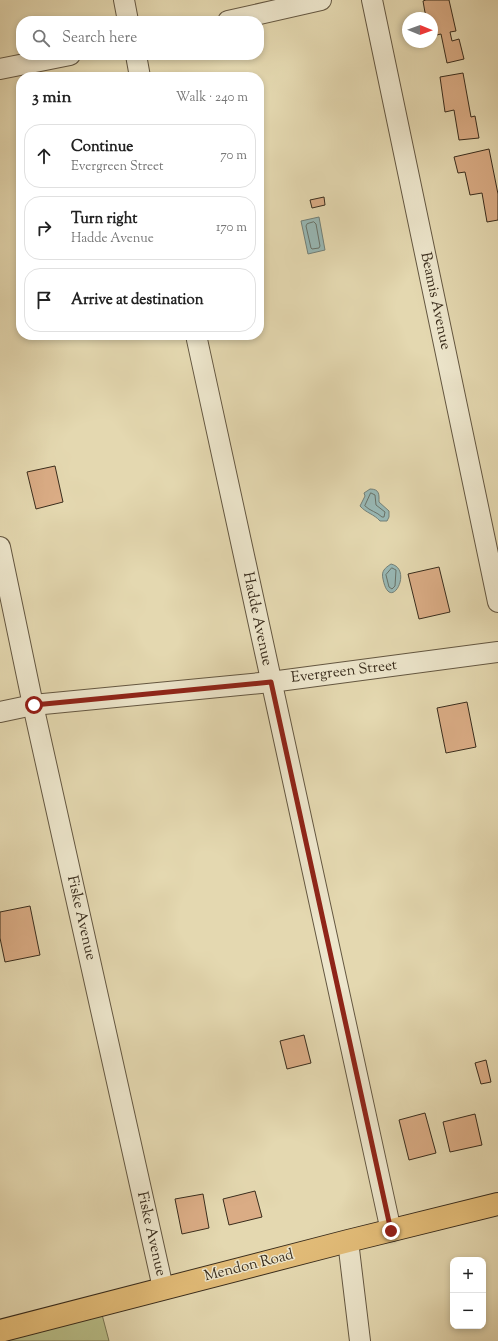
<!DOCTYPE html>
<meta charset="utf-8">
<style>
body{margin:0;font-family:"Sorts Mill Goudy",serif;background:#f2f2f2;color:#222}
.controls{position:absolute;right:12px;bottom:12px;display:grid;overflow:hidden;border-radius:8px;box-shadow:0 2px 6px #0003}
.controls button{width:36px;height:36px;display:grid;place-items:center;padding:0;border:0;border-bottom:1px solid #e0e0e0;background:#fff;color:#222;font:20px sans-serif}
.compass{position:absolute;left:402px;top:12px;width:36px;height:36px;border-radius:50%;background:#fff;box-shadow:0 2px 6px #0003;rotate:91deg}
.stop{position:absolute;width:12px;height:12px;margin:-9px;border:3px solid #8f2418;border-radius:50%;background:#fff}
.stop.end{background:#8f2418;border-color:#fff;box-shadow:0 1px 4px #0008}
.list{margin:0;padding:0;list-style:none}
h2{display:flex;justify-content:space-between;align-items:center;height:52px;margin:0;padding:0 16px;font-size:17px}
h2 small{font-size:13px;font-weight:400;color:#767676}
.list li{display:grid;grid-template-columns:26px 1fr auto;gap:12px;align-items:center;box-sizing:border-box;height:64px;margin:0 8px 8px;padding:0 8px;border:1px solid #e0e0e0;border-radius:16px}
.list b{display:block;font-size:15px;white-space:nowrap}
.list p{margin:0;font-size:13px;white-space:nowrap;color:#767676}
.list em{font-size:13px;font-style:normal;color:#767676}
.icon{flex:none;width:22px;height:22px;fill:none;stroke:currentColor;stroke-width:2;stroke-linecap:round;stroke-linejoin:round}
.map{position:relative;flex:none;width:498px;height:1341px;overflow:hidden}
.search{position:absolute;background:#fff;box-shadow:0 2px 6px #0003;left:16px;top:16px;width:248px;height:44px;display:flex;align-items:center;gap:10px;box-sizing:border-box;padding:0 14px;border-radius:16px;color:#767676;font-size:15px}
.panel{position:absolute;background:#fff;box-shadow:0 2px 6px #0003;left:16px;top:72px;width:248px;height:268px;border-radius:16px}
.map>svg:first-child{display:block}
.green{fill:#b8be88;stroke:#787552}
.water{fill:#98b8b5;stroke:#728078}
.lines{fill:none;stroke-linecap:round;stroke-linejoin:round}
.shore{stroke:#687268;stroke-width:1}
.building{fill:#daac85;stroke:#392c1c}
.minor-casing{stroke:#645741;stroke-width:22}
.primary-casing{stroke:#392c1c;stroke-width:24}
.minor{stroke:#ede6cc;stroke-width:20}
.primary{stroke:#e2bc78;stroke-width:22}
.route{stroke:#8f2418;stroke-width:5}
.labels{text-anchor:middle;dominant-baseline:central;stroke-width:3;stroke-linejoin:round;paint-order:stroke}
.street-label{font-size:15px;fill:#392c1c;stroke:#ede6cc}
</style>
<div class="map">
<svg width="498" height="1341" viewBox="0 0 498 1341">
<rect width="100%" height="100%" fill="#e4d8b0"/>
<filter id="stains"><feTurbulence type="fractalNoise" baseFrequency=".005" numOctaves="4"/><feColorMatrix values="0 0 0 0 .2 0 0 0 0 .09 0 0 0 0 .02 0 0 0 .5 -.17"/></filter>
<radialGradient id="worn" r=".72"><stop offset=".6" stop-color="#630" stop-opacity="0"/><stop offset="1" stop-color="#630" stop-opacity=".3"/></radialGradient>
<polygon class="green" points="100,1307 109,1341 0,1341"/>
<g class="water">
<polygon points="319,217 325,250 308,254 301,221"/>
<path d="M370,489C380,489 379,495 379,502L389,511V517L387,521H380C374,514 366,513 360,506L365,496L364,493Z"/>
<path d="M391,564C414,569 390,615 383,579C381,571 385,568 391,564Z"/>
</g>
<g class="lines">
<g class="shore">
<polygon points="314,222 316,224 320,246 319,248 312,249 311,248 306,226 307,224"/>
<path d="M371,493L375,495L376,505L385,512L384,517H382C377,512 370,511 365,506Z"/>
<polygon points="392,568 396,570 395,586 392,589 389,587 386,575"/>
</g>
</g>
<g class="building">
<polygon points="426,0 449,0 456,31 450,32 452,41 459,39 464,59 447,63 441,34 432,36 432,18 426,18 423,1"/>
<polygon points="463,73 471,117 475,116 479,138 459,140 454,110 445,112 440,77"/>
<polygon points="489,149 498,194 498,220 487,222 482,193 470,195 465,172 458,173 454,157"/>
<polygon points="324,197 325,205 312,208 310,200"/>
<polygon points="55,466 63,502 36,509 27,472"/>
<polygon points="439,567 450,612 419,619 408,574"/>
<polygon points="467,702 476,747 446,753 437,708"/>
<polygon points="30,906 40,955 5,962 0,938 0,912"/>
<polygon points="304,1035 311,1063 287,1069 280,1041"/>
<polygon points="486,1060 491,1082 481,1084 475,1063"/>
<polygon points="425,1113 436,1153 409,1160 399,1120"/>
<polygon points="475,1114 482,1145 450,1152 443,1122"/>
<polygon points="255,1191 262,1217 229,1225 223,1199"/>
<polygon points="203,1194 209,1228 182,1234 175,1199"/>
</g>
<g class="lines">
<defs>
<g id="minor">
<polyline points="124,0 128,21"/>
<polyline points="372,0 498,602"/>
<polyline points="228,21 321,0"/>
<polyline points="136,55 140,77"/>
<polyline points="0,69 70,55"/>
<polyline points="196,335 391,1231"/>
<polyline points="0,547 33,705 163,1288"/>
<polyline points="0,712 33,705 271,682 498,652"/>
<polyline points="348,1241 360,1341"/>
</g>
<polyline id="primary" points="0,1331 348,1241 498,1204"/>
</defs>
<use href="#minor" class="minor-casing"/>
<use href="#primary" class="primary-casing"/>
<use href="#minor" class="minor"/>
<use href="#primary" class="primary"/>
</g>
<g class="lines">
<polyline class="route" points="34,705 271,682 391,1231"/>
</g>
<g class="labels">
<g class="street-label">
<text transform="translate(435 301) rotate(78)">Beamis Avenue</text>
<text transform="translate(257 619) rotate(78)">Hadde Avenue</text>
<text transform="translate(344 672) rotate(-7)">Evergreen Street</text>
<text transform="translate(81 918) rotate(77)">Fiske Avenue</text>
<text transform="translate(151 1234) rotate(77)">Fiske Avenue</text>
<text transform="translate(249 1266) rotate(-14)">Mendon Road</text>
</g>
</g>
<rect width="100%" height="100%" filter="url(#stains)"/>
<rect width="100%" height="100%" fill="url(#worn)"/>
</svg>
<div class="controls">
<button>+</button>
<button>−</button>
</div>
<svg class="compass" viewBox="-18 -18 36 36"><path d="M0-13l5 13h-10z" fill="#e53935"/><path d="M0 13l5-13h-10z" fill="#767676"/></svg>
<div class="stop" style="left:34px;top:705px"></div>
<div class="stop end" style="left:391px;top:1231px"></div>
<div class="search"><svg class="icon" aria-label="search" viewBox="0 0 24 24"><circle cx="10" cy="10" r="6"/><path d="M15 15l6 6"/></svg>Search here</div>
<section class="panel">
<h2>3 min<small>Walk · 240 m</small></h2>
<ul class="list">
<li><svg class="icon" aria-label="ahead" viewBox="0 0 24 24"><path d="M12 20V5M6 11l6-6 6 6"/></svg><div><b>Continue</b><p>Evergreen Street</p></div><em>70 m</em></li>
<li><svg class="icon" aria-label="right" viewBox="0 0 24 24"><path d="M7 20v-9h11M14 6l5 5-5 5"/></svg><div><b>Turn right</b><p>Hadde Avenue</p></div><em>170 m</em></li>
<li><svg class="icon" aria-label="arrive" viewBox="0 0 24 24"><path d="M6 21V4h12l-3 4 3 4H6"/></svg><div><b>Arrive at destination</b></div></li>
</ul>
</section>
</div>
